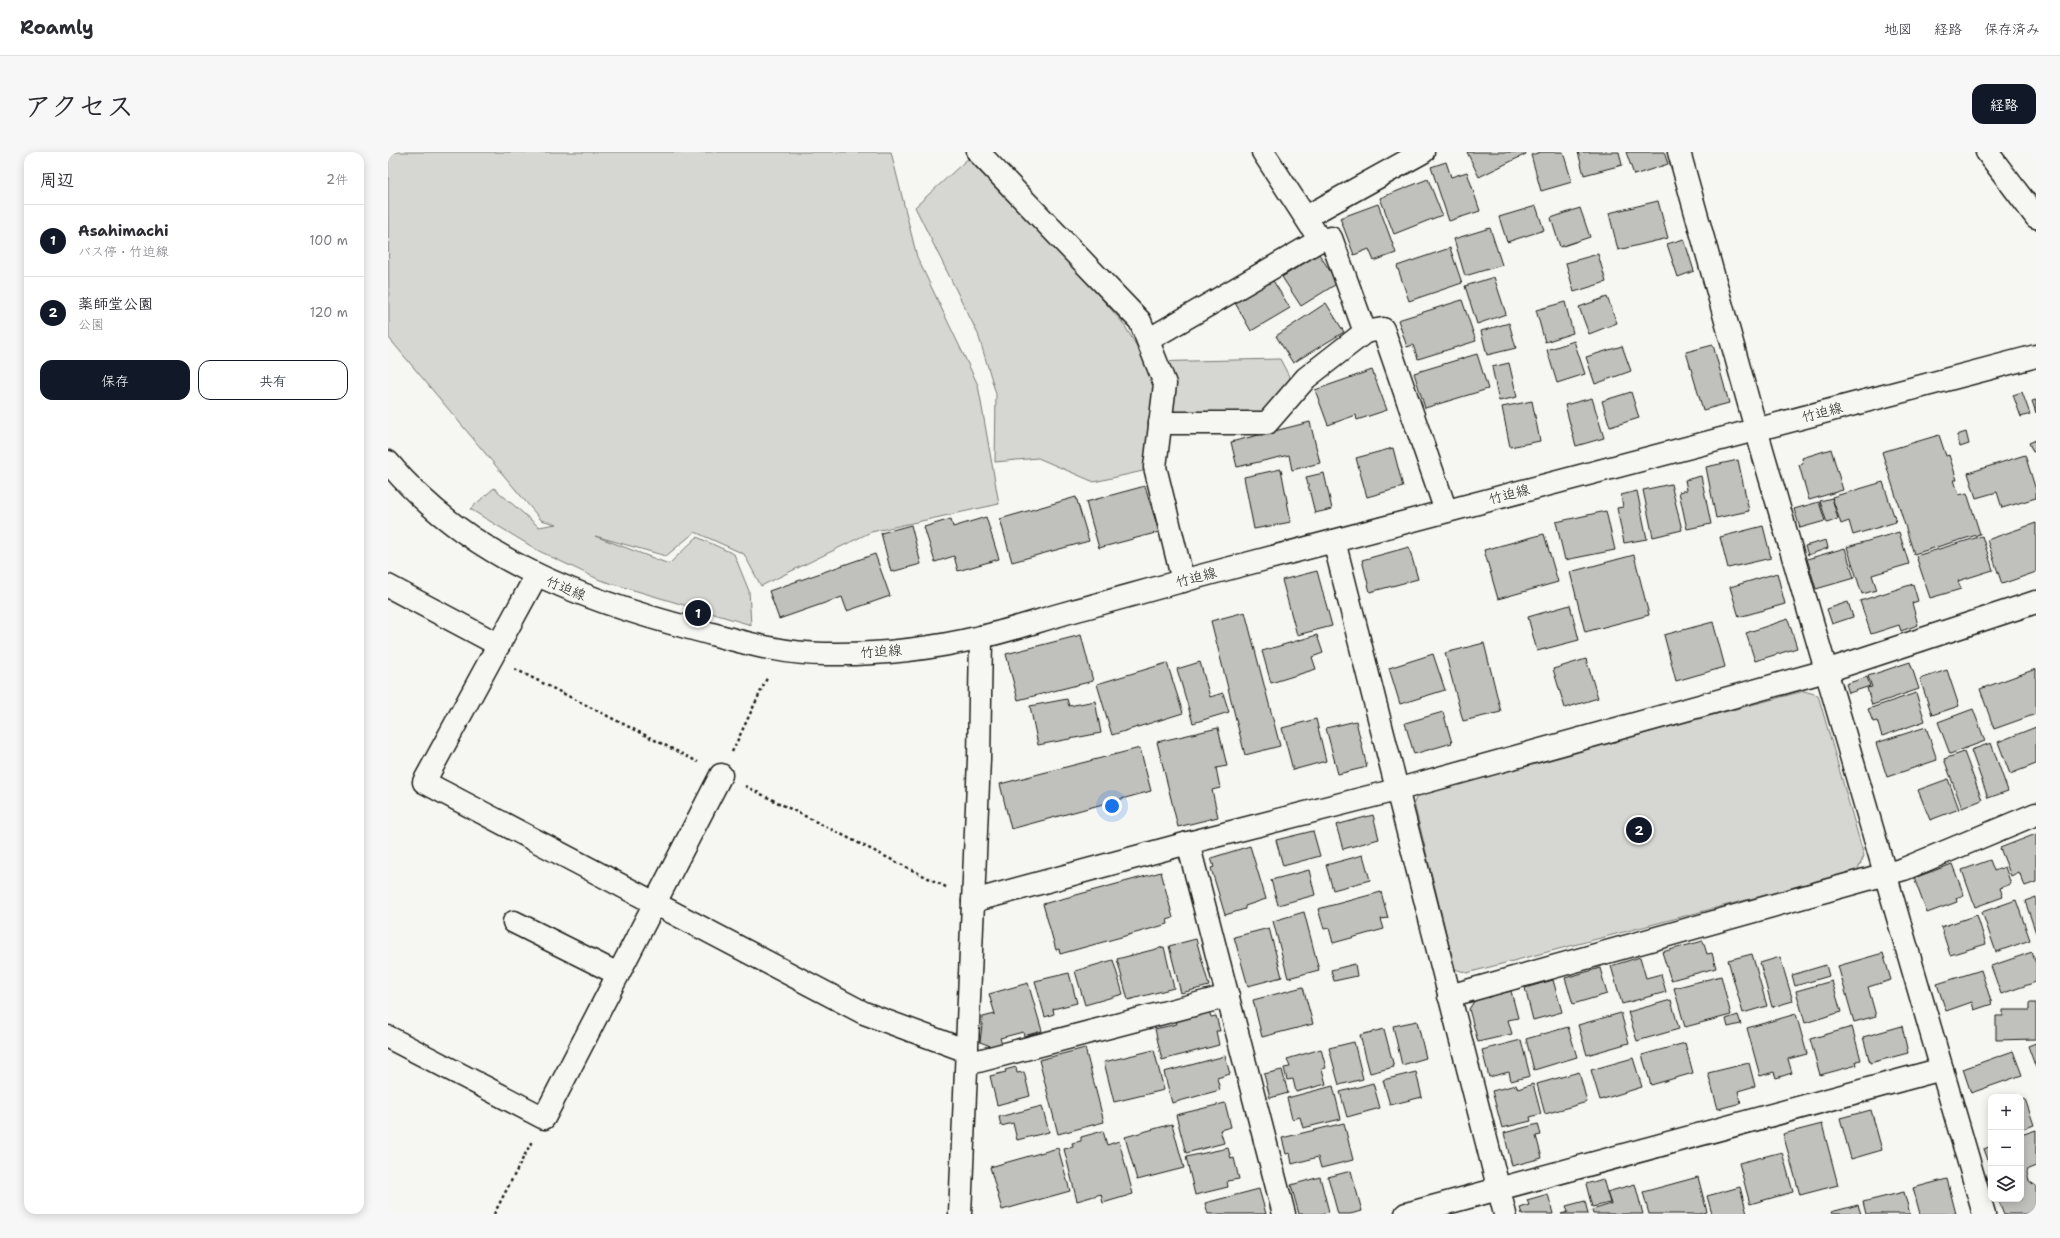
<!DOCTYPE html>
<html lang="ja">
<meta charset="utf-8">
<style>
body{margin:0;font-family:"Shantell Sans","Klee One",sans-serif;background:#f7f7f7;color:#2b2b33}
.controls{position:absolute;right:12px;bottom:12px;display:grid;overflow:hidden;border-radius:8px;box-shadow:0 2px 10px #0003}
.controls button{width:36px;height:36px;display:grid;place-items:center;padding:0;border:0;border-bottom:1px solid #e1e1e2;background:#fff;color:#2b2b33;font:20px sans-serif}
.you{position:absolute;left:724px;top:654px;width:14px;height:14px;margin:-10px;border:3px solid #fff;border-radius:50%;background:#1a73e8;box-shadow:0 0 0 6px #1a73e833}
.badge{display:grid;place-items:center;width:26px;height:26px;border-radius:50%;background:#111827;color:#fff;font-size:13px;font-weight:700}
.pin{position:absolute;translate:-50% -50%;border:2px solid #fff;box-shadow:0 1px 4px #0006}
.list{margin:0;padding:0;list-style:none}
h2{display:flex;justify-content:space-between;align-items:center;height:52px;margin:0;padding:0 16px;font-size:17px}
h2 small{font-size:13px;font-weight:400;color:#7c7c81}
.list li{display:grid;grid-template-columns:26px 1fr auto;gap:12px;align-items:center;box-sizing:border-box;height:72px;padding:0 16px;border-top:1px solid #e1e1e2}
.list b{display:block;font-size:15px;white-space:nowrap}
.list p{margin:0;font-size:13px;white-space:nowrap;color:#7c7c81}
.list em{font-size:13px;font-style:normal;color:#7c7c81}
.actions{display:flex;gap:8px;padding:12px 16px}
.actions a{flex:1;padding:9px 0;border:1px solid #111827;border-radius:12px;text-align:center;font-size:14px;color:#111827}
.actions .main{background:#111827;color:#fff}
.icon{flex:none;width:22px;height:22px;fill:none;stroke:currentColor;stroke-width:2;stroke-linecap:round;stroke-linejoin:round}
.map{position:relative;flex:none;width:1648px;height:1062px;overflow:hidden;border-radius:12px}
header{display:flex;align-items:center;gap:24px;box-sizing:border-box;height:56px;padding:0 20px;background:#fff;border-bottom:1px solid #e1e1e2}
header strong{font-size:19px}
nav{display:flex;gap:22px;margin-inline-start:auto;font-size:14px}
.intro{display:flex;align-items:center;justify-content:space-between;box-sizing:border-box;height:96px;padding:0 24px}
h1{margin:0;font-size:28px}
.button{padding:10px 18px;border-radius:12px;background:#111827;color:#fff;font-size:14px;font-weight:700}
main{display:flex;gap:24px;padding:0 24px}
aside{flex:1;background:#fff;border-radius:12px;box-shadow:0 2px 10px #0003}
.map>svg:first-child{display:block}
.green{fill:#d6d6d2;stroke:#797977}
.building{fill:#c0c0bd;stroke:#1c1c1c}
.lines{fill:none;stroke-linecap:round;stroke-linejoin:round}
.street-casing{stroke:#1c1c1c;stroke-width:25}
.secondary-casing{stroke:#1c1c1c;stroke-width:25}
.path{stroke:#1c1c1c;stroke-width:2.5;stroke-dasharray:3 3;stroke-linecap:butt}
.street{stroke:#f6f6f2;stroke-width:22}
.secondary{stroke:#f6f6f2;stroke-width:22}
.labels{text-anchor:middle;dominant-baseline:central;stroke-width:3;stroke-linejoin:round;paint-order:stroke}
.street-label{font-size:14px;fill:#1c1c1c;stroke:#f6f6f2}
</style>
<header>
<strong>Roamly</strong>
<nav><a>地図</a><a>経路</a><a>保存済み</a></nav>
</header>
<div class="intro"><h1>アクセス</h1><a class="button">経路</a></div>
<main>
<aside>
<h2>周辺<small>2件</small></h2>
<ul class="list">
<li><span class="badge">1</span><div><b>Asahimachi</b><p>バス停 · 竹迫線</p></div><em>100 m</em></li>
<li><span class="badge">2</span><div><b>薬師堂公園</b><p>公園</p></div><em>120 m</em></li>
</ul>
<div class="actions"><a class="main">保存</a><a>共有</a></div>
</aside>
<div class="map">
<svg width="1648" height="1062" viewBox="0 0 1648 1062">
<rect width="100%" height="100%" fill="#f6f6f2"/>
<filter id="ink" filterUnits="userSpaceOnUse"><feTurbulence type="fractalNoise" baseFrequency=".025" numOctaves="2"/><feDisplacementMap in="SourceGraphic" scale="8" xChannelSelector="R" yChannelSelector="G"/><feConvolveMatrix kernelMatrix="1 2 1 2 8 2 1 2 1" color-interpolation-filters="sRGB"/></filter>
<g filter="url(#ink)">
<g class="green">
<polygon points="0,0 503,0 529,105 590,233 611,352 483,380 373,434 356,402 307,380 278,404 207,384 281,412 309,385 346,402 361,439 363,473 212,428 151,399 82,357 106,336 151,375 168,372 153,368 1,186"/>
<polygon points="586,1 735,171 758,210 892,207 904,230 877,263 763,267 755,319 706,330 650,306 607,310 608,242 590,182 527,55"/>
<polygon points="1416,539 1430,543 1476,704 1469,719 1079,821 1067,817 1026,651 1030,641"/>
</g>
<g class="building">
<polygon points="1079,0 1137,0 1138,2 1091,25"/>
<polygon points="1153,0 1175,0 1184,30 1153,39 1143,3"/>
<polygon points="1190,0 1231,0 1234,13 1196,23"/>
<polygon points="1238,0 1276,0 1280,12 1246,23"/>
<polygon points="1058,10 1063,25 1079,20 1092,59 1061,69 1043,15"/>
<polygon points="1040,27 1054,63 1006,82 992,46"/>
<polygon points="1270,49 1280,86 1230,98 1221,61"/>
<polygon points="990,52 1008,101 986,109 981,97 966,103 952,66"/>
<polygon points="1148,54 1156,78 1119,90 1111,65"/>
<polygon points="1192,56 1202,85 1172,95 1163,66"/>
<polygon points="1102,76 1114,113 1077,124 1066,87"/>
<polygon points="1296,87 1306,119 1290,125 1279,92"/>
<polygon points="1062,96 1074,131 1021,149 1009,114"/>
<polygon points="931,102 950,131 913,154 894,125"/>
<polygon points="1210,102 1218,130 1186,140 1178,111"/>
<polygon points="1106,125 1118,162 1089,172 1077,134"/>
<polygon points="884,127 902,156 863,179 846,149"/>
<polygon points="1219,145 1229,171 1201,182 1191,155"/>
<polygon points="1074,148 1088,189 1030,207 1025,193 1019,195 1010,168"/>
<polygon points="1177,150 1185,181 1157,190 1148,158"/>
<polygon points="938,151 956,180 905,211 888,184"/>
<polygon points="1121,171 1128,196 1099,203 1093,179"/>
<polygon points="1186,189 1197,222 1169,231 1159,198"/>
<polygon points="1325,193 1341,251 1315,258 1298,200"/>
<polygon points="1234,194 1243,219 1207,232 1198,205"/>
<polygon points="1089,202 1100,237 1037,256 1026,221"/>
<polygon points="1121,211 1129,245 1111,249 1104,215"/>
<polygon points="984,218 999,258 969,268 968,263 940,273 927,238"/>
<polygon points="1243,240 1251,266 1222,275 1214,249"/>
<polygon points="1634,240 1642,262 1633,265 1625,243"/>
<polygon points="1204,246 1216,286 1188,294 1177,253"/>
<polygon points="1648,248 1648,261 1644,249"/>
<polygon points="1144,249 1152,289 1122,295 1114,255"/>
<polygon points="922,270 932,311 904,318 901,303 849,315 843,290"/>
<polygon points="1578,280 1581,292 1572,295 1569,283"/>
<polygon points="1551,283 1558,304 1561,303 1569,328 1566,328 1571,343 1579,341 1592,382 1526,402 1494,300"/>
<polygon points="1648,288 1648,299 1645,300 1641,291"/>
<polygon points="1005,296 1015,335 979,345 968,306"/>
<polygon points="1443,297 1455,338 1421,348 1411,313 1415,312 1414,306"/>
<polygon points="1637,303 1648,338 1648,346 1614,356 1609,340 1588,346 1580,321"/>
<polygon points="1350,308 1361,359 1328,366 1318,315"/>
<polygon points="893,317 903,370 866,377 856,325"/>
<polygon points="936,321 944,357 927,361 918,325"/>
<polygon points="1313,324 1323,372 1299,377 1291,340 1299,338 1297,328"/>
<polygon points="1495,330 1508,370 1465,383 1461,369 1453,372 1444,345"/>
<polygon points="1283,332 1294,378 1265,385 1255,338"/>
<polygon points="757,334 771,380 711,396 698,350"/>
<polygon points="1249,339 1259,387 1236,391 1229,356 1235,355 1233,343"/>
<polygon points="688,345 701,389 624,410 612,367"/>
<polygon points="1444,346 1450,367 1439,371 1432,349"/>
<polygon points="1431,350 1437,369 1412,376 1406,357"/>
<polygon points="1218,359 1227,398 1177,408 1168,370"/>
<polygon points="598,365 611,407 570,419 566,404 547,410 536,375 563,367 565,375"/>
<polygon points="1648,371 1648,420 1614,432 1599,388"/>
<polygon points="523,373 533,412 503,420 493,381"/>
<polygon points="1375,374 1383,406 1340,416 1332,385"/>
<polygon points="1511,380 1521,412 1484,423 1489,438 1474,442 1459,395"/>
<polygon points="1156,382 1170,430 1110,447 1096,398"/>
<polygon points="1594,384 1605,418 1570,429 1573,437 1542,446 1528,404"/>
<polygon points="1438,388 1440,396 1420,403 1417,394"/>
<polygon points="1021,395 1030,427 982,440 974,408"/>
<polygon points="1457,396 1466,426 1428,437 1419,407"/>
<polygon points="487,402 502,444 459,459 454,445 391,467 381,439"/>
<polygon points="1246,403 1261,463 1197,480 1182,420"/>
<polygon points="929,419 944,474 909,483 894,428"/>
<polygon points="1389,421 1397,452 1351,465 1342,435"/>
<polygon points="1525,432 1530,449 1524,451 1530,473 1513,479 1511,473 1483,482 1472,449"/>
<polygon points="1460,450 1465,465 1444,472 1439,457"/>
<polygon points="1182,453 1191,488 1149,499 1140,465"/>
<polygon points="857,460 892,594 857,603 823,469"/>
<polygon points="1400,467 1409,496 1367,509 1358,481"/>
<polygon points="1325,470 1337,515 1288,529 1276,483"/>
<polygon points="693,483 705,529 630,548 618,502"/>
<polygon points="929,483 935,501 924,505 928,517 883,531 874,499"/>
<polygon points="1096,491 1113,560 1075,569 1057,501"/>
<polygon points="1045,502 1057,538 1012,552 1001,516"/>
<polygon points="1198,507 1210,546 1177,556 1165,517"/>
<polygon points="812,510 822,545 835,541 841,560 805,571 789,517"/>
<polygon points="1522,510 1531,537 1484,553 1479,536 1484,535 1480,524"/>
<polygon points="779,511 795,561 724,583 709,532"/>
<polygon points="1648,517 1648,562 1606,577 1592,537"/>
<polygon points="1559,518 1571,554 1544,563 1532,527"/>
<polygon points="1479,525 1482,534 1461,541 1458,532"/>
<polygon points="1528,541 1537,569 1494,584 1489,569 1485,570 1480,557"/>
<polygon points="679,547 681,554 707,549 713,581 650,593 642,554"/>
<polygon points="1585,557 1597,589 1562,602 1550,570"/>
<polygon points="1055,560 1064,591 1026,602 1017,571"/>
<polygon points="928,567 938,609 905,618 894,576"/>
<polygon points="968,569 979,615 950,622 938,576"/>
<polygon points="1538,575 1549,608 1499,625 1488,591"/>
<polygon points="1648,575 1648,612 1622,622 1610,590"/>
<polygon points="830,576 839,614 828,616 832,636 824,638 830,665 790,675 769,590"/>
<polygon points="1603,591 1620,639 1600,646 1583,598"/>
<polygon points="752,596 763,639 623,677 612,632"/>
<polygon points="1576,600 1594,648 1574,656 1556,607"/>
<polygon points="1560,627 1571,657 1542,668 1530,638"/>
<polygon points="985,663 991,687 955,697 948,673"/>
<polygon points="925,679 932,704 895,714 888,688"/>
<polygon points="1648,682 1648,730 1637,734 1631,720 1623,724 1612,696"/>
<polygon points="862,694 878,747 857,754 857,757 837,763 823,716 826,715 823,706"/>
<polygon points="975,703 982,728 945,738 938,713"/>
<polygon points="1602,708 1606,719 1617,715 1623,732 1612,736 1615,745 1587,755 1574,718"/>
<polygon points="1564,712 1576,743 1568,746 1569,750 1539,761 1526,726"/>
<polygon points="921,718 927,743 890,753 883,728"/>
<polygon points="773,720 785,766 779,768 780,772 672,802 671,797 668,798 655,752"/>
<polygon points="993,740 1000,766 993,767 996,777 945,791 941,776 936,777 930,757"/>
<polygon points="1648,745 1648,781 1637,749"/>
<polygon points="1628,748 1642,788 1608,800 1594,760"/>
<polygon points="916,760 931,818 900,826 885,769"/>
<polygon points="1589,763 1598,792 1562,803 1553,775"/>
<polygon points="881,776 894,825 860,834 846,785"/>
<polygon points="808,787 821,834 793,841 781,794"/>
<polygon points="1315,789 1319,802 1324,801 1328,816 1283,828 1274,800"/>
<polygon points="776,795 786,836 740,848 729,807"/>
<polygon points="1644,800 1648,812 1648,830 1613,842 1603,814"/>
<polygon points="1495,801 1503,828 1480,835 1488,864 1466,870 1450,814"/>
<polygon points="1364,802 1379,854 1355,861 1340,808"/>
<polygon points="1252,805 1258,826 1273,822 1278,840 1234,852 1223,814"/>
<polygon points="1392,805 1405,849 1384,855 1372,811"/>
<polygon points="725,808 735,842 697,853 687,819"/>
<polygon points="967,812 969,824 946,829 943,818"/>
<polygon points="1438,813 1441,824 1407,834 1404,823"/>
<polygon points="1212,816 1219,842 1185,852 1177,826"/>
<polygon points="1593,818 1604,852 1586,858 1584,850 1558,859 1549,832"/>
<polygon points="681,821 689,851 665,857 666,862 657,865 647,829"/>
<polygon points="1333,824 1343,863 1297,875 1286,836"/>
<polygon points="1165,828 1174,860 1145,868 1137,836"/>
<polygon points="1444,829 1453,860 1417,871 1408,839"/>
<polygon points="640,831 654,879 636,884 635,880 612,886 614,892 605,895 592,890 595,865 607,862 601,842"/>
<polygon points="915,835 925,872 874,885 865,848"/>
<polygon points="1123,839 1130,866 1120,868 1124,882 1090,890 1081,857 1087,848"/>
<polygon points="1283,848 1291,877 1249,889 1240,860"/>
<polygon points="1641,851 1648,851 1648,887 1608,888 1608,864 1615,864 1615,858 1641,858"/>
<polygon points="821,859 823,865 828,864 832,879 828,879 831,893 774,908 767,877 789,872 788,868"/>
<polygon points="1233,861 1241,891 1199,903 1190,873"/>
<polygon points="1408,862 1419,902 1400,907 1404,921 1388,926 1386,920 1372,924 1359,876"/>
<polygon points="1350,863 1353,872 1340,875 1338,867"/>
<polygon points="1029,869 1038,906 1014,913 1005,874"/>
<polygon points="1514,874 1520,901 1482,911 1475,885"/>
<polygon points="1180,875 1189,905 1146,918 1138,887"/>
<polygon points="1464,875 1473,908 1468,909 1469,913 1432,923 1422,887"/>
<polygon points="996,877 1006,915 982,921 972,883"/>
<polygon points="1133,888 1142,924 1123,929 1121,920 1101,925 1094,898"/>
<polygon points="966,890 975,927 951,933 941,896"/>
<polygon points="1297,891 1305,921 1263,933 1254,903"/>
<polygon points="1648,891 1648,916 1640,894"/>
<polygon points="697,896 716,970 670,982 651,908"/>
<polygon points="933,897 938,916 934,917 938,932 908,940 905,927 899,928 896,916 902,915 899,907"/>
<polygon points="766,898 776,938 726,950 716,910"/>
<polygon points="1625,899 1634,923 1583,941 1575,917"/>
<polygon points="837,904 842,922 829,926 832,938 784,951 776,920"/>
<polygon points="1245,906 1254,935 1212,948 1203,918"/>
<polygon points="1361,911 1367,934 1350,939 1353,951 1330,957 1320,921"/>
<polygon points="628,915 629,921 636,920 642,944 609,953 602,924 618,920 617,918"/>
<polygon points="894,918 900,941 882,946 876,922"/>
<polygon points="1028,920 1034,945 1002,953 995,928"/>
<polygon points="1191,920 1199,950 1157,962 1149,932"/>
<polygon points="985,931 992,956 959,965 952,940"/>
<polygon points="1145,932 1153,962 1142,965 1143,969 1114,976 1104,939 1128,933 1130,937"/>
<polygon points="945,934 953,967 915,976 912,965 904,967 899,946"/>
<polygon points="1637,947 1646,973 1633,978 1633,949"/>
<polygon points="837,951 843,975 832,978 836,991 798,1001 788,963"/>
<polygon points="654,954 661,980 629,988 625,971 613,974 611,965"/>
<polygon points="1483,958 1494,998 1463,1007 1452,966"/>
<polygon points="956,971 965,1008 933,1016 930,1005 904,1012 902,1001 898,1002 894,986"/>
<polygon points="784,972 796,1016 749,1028 737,985"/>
<polygon points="1150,972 1153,983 1148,984 1154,1006 1124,1014 1116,981"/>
<polygon points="1434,972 1450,1033 1412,1043 1395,982"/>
<polygon points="1648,978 1648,1014 1640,1017 1639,1021 1641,1029 1648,1034 1648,1062 1616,1062 1610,1047 1633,1047 1633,983"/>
<polygon points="715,979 719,993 731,989 745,1042 715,1051 713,1042 689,1049 676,997 685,995 684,991 693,989 693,985"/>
<polygon points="1603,994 1603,1027 1600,1017 1603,1016 1596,997"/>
<polygon points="670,996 682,1039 614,1058 602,1015"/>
<polygon points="840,996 843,1007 846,1006 851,1027 839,1029 840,1035 807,1043 798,1005"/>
<polygon points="1394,1000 1405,1040 1362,1052 1351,1011"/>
<polygon points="963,1019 974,1059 962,1062 950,1062 940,1025"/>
<polygon points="932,1025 941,1060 932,1062 911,1062 903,1033"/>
<polygon points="1310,1025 1319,1060 1312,1062 1261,1062 1255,1040"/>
<polygon points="1215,1027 1222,1051 1204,1055 1198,1032"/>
<polygon points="1559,1027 1568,1062 1532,1062 1525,1036"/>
<polygon points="1247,1032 1255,1062 1205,1062 1204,1058 1223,1052 1219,1040"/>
<polygon points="1352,1035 1359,1062 1324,1062 1319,1044"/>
<polygon points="871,1037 878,1062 820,1062 817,1051"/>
<polygon points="1516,1040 1522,1062 1478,1062 1475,1050"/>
<polygon points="1160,1042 1165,1062 1134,1062 1132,1056 1141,1053 1139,1048"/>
<polygon points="1197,1049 1200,1062 1173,1062 1180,1060 1178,1054"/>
<polygon points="1470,1053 1473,1062 1444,1062 1443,1060"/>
</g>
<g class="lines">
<defs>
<g id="street">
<polyline points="590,0 752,169 777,232 767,315 795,429"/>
<polyline points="1291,0 1368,277 1596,1062"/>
<polyline points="1599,0 1648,65"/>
<polyline points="918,65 1035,0"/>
<polyline points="932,88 943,86 977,180"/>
<polyline points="760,188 932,88 875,0"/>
<polyline points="772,271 879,271 918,226 977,180 995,177 1058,359"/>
<polyline points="946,389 1117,1062"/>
<polyline points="148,424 36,630 476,861 579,899"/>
<polyline points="0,434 111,493"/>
<polyline points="800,691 896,1062"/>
<polyline points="585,749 800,691 1008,638 1438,519 1648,450"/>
<polyline points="126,770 230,822"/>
<polyline points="1061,844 1516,717 1648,662"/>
<polyline points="0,885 156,966 333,623"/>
<polyline points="579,912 840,844"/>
<polyline points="1018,1062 1554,917"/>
</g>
<g id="secondary">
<path d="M0,310C78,405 193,448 309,478C351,489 393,502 437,502C489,503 543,497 593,485C624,478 655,467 685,459C744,443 803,426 862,411C1124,342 1386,273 1648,204"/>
<polyline points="572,1062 591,607 593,485"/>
</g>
</defs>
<use href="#street" class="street-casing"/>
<use href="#secondary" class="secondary-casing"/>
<g class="path">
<polyline points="127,517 310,610"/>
<polyline points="344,600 380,524"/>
<polyline points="357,634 560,736"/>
<polyline points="106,1062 144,989"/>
</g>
<use href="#street" class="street"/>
<use href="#secondary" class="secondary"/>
</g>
</g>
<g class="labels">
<g class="street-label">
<text transform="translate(1434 260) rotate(-15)">竹迫線</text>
<text transform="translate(1121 342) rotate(-15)">竹迫線</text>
<text transform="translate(808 425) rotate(-15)">竹迫線</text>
<text transform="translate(178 436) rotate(22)">竹迫線</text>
<text transform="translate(493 499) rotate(-4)">竹迫線</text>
</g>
</g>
</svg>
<div class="controls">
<button>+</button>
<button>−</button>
<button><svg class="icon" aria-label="layers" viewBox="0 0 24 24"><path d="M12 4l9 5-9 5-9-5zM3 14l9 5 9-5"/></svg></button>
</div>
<div class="you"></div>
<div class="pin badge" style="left:310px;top:461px">1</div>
<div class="pin badge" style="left:1251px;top:678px">2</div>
</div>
</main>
